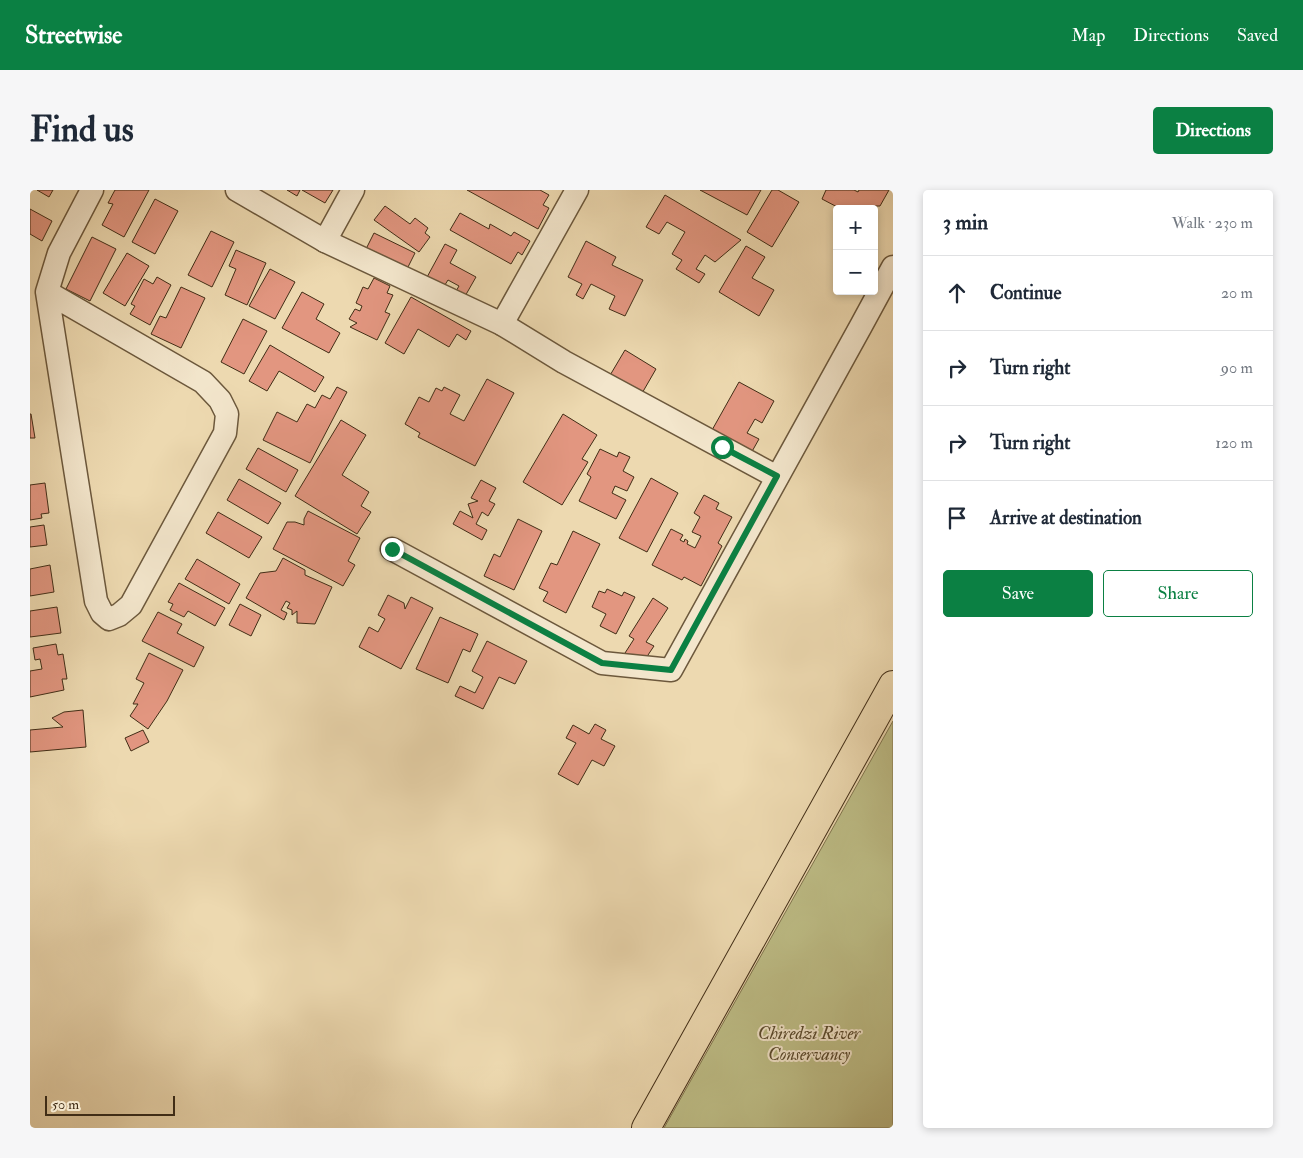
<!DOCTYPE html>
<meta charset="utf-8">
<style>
body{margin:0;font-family:"IM FELL Double Pica",serif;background:#f6f6f7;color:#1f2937}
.controls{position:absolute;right:15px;top:15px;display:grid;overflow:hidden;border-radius:5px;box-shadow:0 2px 8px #0003}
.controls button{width:45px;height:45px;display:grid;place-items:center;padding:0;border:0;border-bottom:1px solid #e0e1e3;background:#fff;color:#1f2937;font:25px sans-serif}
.scale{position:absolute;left:15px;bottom:12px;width:130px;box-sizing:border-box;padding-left:5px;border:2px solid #412d16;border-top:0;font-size:14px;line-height:18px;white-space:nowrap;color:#412d16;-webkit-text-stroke:4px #f3e6cc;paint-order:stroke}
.stop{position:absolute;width:15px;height:15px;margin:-11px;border:4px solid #0b8043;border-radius:50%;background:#fff}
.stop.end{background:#0b8043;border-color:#fff;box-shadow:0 1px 5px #0008}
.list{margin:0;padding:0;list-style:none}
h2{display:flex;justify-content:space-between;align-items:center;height:65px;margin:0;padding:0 20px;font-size:21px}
h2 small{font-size:16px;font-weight:400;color:#747a83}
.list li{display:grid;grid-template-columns:32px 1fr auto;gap:15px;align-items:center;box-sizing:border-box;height:75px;padding:0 20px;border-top:1px solid #e0e1e3}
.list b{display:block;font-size:19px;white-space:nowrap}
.list em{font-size:16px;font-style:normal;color:#747a83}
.actions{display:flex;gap:10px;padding:15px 20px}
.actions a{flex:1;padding:11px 0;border:1px solid #0b8043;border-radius:5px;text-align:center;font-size:18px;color:#0b8043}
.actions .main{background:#0b8043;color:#fff}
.icon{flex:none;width:28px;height:28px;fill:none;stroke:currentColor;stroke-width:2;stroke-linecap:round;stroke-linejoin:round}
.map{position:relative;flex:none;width:863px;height:938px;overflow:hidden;border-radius:5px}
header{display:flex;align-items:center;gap:30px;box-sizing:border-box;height:70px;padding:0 25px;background:#0b8043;color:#fff}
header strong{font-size:24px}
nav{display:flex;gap:28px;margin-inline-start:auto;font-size:18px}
.intro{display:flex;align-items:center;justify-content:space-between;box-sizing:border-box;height:120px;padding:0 30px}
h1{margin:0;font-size:35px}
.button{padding:12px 22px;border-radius:5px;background:#0b8043;color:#fff;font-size:18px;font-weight:700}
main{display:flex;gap:30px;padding:0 30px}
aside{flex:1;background:#fff;border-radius:5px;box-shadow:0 2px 8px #0003}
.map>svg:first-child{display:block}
.green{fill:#bebe87;stroke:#80764e}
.building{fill:#e29680;stroke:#412d16}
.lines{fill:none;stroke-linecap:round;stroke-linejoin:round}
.minor-casing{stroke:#6c583c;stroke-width:25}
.highway-casing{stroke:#412d16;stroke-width:30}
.minor{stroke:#f3e6cc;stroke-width:22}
.highway{stroke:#edd9b0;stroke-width:28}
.route{stroke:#0b8043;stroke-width:6}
.labels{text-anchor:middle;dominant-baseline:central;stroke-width:4;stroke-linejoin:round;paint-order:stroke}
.park-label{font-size:18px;font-style:italic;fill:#5a4a2d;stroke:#f3e6cc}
</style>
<header>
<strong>Streetwise</strong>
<nav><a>Map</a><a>Directions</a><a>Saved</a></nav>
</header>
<div class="intro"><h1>Find us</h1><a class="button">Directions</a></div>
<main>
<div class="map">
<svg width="863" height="938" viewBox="0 0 863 938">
<rect width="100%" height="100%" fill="#edd9b0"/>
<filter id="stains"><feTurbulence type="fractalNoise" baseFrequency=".004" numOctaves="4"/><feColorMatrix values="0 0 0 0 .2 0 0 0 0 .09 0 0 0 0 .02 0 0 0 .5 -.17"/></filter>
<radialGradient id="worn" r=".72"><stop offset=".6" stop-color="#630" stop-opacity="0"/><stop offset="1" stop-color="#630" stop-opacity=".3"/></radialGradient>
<polygon class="green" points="863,531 863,938 634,938"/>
<g class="building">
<polygon points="7,0 23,0 19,7"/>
<polygon points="85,0 119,0 94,47 72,35 83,14 78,13"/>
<polygon points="257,0 270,0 267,6"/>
<polygon points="272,0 303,0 295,13"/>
<polygon points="437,0 510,0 519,5 513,15 519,18 508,39"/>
<polygon points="670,0 731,0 717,25"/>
<polygon points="742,0 748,0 769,12 742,57 717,42"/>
<polygon points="796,0 824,0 828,2 829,0 859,0 850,16 840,16 839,19 811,19 792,9"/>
<polygon points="635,5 711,50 685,72 675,65 666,79 675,84 669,93 646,79 652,70 642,64 655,42 637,32 629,44 616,37"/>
<polygon points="125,9 148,21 125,64 102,52"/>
<polygon points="355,16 380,34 385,28 398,38 395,43 400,47 389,62 344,30"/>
<polygon points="0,19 22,31 12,51 0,44"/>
<polygon points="430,23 459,39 460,34 481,46 484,42 500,51 492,65 488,62 481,74 420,40"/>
<polygon points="181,41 204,52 182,97 158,85"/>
<polygon points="344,43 385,63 375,83 334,63"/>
<polygon points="62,47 86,59 60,111 36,99"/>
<polygon points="556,51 586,67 582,75 613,90 595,126 579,119 585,106 561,94 553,109 546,105 552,94 538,87"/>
<polygon points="415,54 427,60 420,73 446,87 434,108 425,103 429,96 418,90 413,98 396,89"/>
<polygon points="716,56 735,67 722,88 744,100 729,126 689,102"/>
<polygon points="206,60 236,73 217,115 195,105 206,79 199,76"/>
<polygon points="97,63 119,76 95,116 73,103"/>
<polygon points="240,79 265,92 245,129 219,116"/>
<polygon points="127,87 141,95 120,135 100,124 105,116 101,114 114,89 123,94"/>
<polygon points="344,88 360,96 357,103 363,105 355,122 360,124 347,150 320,137 327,133 319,129 325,119 330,121 332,116 326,113 333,97 338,99"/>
<polygon points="151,97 175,108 151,158 121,144 130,126 136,128"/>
<polygon points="272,102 294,114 286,129 310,143 299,163 252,138"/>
<polygon points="381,107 441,141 436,150 427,144 419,157 388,139 374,164 355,153"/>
<polygon points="213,129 237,141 214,184 191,172"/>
<polygon points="240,155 294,187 285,202 249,181 237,201 219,191"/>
<polygon points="595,160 626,179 611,205 579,187"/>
<polygon points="457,189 484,203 445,276 388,247 390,243 375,234 389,207 399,212 406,198 412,201 414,197 430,205 420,224 434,231"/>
<polygon points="709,192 744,211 732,233 725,229 717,243 729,249 720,265 677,249"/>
<polygon points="307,197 317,202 280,273 233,250 247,222 267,232 277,214 285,218 292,205 300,209"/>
<polygon points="0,224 1,224 5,248 0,248"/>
<polygon points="533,224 567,245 552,269 558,272 532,315 493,292"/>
<polygon points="311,230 336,245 312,285 339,302 331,316 341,322 327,344 265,306"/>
<polygon points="228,258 268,280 256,302 216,279"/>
<polygon points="570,259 587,267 589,262 600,267 593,281 604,287 597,301 585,296 582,303 596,310 586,329 549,311 561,287 557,284"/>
<polygon points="621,288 648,303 617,362 589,348"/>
<polygon points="209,289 251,313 238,334 197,310"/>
<polygon points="451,290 466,298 459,311 465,314 458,326 452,322 446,334 457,340 452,350 423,334 430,321 443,328 438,314 448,311 441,308"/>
<polygon points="15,293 19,323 11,324 12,328 0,330 0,295"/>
<polygon points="674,305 689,313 686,319 702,327 688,353 692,356 671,396 654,387 652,390 622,375 641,339 653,345 650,350 654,352 655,349 658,351 657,354 665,358 671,346 662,342 670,327 664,323"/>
<polygon points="278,321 330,348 318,371 325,375 313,396 243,359 257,332 265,332 274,335 274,329"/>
<polygon points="188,322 232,347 219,368 176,343"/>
<polygon points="488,329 512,341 484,400 454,386 464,364 470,367"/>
<polygon points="14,335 17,355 0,357 0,337"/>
<polygon points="543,341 570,354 536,423 513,411 518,402 509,398 521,373 527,375"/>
<polygon points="253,368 275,380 275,385 302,397 285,434 267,433 267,421 262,425 262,420 257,418 260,413 256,411 251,420 257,423 254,430 216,408 230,383 246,381"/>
<polygon points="167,369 210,394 199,414 155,389"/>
<polygon points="20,375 24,402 0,406 0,379"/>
<polygon points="149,393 195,418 185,436 158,421 154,427 140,420 143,414 138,412"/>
<polygon points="577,399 592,406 594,402 605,407 586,444 570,436 576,424 562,417 569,401 575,403"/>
<polygon points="358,405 374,413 375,419 381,407 403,418 371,479 329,457 339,437 348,442 355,429 348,425"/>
<polygon points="623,408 638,418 616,452 624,456 612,474 595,463 604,449 599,446"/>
<polygon points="210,414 231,425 221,446 199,435"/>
<polygon points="27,417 31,443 0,447 0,421"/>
<polygon points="128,422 152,434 147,443 174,457 164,477 112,451"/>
<polygon points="410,427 448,444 440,462 433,459 418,493 386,479"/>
<polygon points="457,451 497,471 485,494 469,487 453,519 425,506 430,496 445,503 453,487 442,481"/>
<polygon points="26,454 28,465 33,464 37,489 32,489 34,500 0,507 0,481 12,479 10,469 5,470 3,458"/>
<polygon points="119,463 153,480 137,511 118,539 100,526 108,514 103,514 114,493 106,489"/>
<polygon points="53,520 56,557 0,562 0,540 33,537 22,528 34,522"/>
<polygon points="565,534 576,540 571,549 585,556 574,576 562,570 548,595 528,584 546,553 536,548 543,535 559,544"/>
<polygon points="113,540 119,552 101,561 95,548"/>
</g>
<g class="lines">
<defs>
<g id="minor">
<polyline points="207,0 295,51 472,134 534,172 747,287"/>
<polyline points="295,51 323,0"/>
<polyline points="17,102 173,192 190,210 197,224 195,243 101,415 89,425 79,429 72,423 66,411 17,102 29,63 62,0"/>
<polyline points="472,134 547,0"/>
<path d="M362,359L572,473L641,480C715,346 790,212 863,77"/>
</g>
<polyline id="highway" points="616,938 863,495"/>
</defs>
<use href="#minor" class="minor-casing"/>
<use href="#highway" class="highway-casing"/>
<use href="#minor" class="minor"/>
<use href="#highway" class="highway"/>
</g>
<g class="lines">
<polyline class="route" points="362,359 572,473 641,480 747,286 692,257"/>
</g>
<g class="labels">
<g class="park-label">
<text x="779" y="843">Chiredzi River<tspan x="779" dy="21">Conservancy</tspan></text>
</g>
</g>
<rect width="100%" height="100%" filter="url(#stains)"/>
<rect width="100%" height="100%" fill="url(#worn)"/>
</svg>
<div class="controls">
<button>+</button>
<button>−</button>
</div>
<div class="scale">50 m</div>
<div class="stop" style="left:692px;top:257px"></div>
<div class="stop end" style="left:362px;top:359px"></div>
</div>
<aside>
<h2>3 min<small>Walk · 230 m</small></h2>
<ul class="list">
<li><svg class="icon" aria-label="ahead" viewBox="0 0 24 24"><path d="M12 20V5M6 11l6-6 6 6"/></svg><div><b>Continue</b></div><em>20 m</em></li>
<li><svg class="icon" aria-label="right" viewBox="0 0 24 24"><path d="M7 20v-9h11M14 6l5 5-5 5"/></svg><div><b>Turn right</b></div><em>90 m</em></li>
<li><svg class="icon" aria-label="right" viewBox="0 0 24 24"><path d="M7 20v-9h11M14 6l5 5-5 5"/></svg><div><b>Turn right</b></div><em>120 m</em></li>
<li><svg class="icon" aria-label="arrive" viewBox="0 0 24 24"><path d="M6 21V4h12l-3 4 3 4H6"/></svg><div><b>Arrive at destination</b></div></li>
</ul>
<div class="actions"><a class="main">Save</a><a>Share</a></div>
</aside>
</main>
